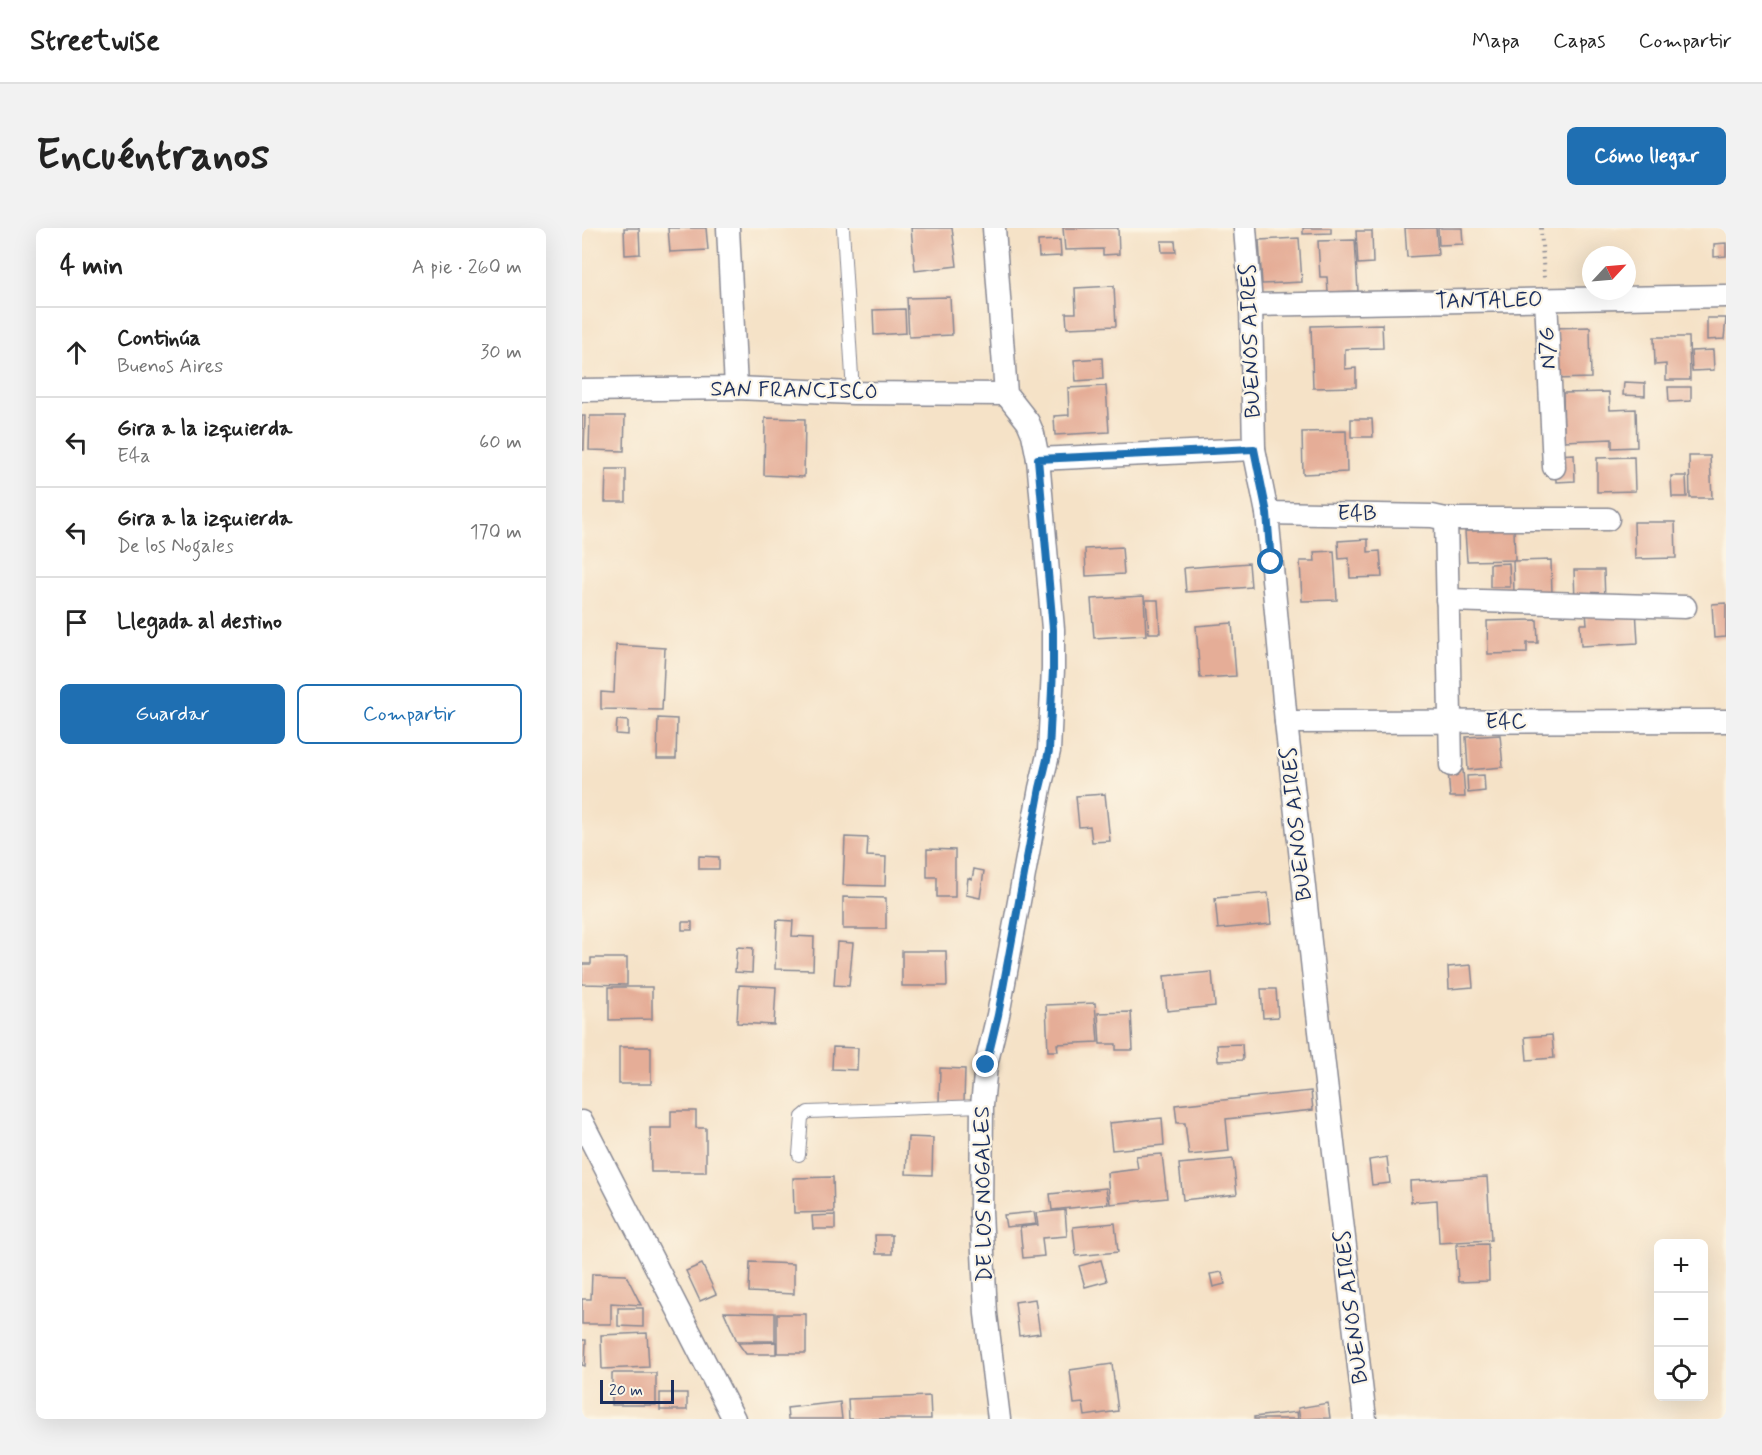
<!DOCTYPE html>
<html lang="es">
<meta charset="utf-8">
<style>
body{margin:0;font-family:Mynerve,sans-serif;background:#f2f2f2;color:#222}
.controls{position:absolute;right:18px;bottom:18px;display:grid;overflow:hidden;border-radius:9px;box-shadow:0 6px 24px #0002}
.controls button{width:54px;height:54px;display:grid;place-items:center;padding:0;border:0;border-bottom:2px solid #e0e0e0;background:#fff;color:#222;font:30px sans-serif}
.compass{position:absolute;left:1000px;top:18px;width:54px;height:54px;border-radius:50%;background:#fff;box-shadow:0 6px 24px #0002;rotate:64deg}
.scale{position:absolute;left:18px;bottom:15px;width:74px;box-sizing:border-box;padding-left:6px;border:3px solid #1b2f5e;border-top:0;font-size:16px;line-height:21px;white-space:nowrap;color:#1b2f5e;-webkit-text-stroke:4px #fcf5e5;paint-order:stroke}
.stop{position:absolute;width:18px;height:18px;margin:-14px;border:4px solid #1f6fb2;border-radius:50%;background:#fff}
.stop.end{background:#1f6fb2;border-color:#fff;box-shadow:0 2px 6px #0008}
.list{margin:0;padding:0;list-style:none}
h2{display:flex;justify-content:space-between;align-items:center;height:78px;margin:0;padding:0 24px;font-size:26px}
h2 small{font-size:20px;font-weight:400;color:#767676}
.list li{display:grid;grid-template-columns:39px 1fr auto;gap:18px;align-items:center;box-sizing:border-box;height:90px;padding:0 24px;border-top:2px solid #e0e0e0}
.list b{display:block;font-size:22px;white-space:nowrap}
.list p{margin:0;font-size:20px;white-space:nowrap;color:#767676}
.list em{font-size:20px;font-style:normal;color:#767676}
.actions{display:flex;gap:12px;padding:18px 24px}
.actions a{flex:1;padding:14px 0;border:2px solid #1f6fb2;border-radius:9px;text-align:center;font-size:21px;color:#1f6fb2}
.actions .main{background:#1f6fb2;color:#fff}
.icon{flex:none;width:33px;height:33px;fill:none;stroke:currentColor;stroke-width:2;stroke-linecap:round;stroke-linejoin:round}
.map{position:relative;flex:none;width:1144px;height:1191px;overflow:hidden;border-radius:9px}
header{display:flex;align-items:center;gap:36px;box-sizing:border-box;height:84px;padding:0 30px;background:#fff;border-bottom:2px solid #e0e0e0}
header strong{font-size:28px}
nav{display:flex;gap:33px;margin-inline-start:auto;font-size:21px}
.intro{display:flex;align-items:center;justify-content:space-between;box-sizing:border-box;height:144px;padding:0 36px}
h1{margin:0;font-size:42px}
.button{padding:15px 27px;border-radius:9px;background:#1f6fb2;color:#fff;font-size:21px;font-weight:700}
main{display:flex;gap:36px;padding:0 36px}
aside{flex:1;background:#fff;border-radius:9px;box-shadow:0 6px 24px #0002}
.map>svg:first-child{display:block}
.building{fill:#e5ad97}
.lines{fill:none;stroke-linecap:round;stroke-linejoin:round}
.lane-casing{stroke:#888892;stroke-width:14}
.street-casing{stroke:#888892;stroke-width:25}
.path{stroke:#888892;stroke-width:4;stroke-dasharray:1.5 4.5;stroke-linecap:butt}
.lane{stroke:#fff;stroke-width:12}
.street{stroke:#fff;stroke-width:22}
.route{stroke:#1f6fb2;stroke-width:8}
.labels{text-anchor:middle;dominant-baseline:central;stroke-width:4.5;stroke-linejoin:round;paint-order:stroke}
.street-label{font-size:22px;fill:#1b2f5e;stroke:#fcf5e5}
</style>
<header>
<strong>Streetwise</strong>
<nav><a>Mapa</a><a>Capas</a><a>Compartir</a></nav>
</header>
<div class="intro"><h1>Encuéntranos</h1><a class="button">Cómo llegar</a></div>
<main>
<aside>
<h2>4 min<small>A pie · 260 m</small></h2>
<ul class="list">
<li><svg class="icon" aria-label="ahead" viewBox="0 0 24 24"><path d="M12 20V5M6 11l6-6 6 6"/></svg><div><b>Continúa</b><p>Buenos Aires</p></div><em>30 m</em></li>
<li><svg class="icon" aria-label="left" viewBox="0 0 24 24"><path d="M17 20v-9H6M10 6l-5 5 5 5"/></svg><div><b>Gira a la izquierda</b><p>E4a</p></div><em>60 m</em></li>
<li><svg class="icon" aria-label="left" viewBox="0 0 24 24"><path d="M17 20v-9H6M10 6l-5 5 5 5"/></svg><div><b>Gira a la izquierda</b><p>De los Nogales</p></div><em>170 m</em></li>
<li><svg class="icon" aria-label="arrive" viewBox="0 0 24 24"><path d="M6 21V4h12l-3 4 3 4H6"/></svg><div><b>Llegada al destino</b></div></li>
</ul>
<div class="actions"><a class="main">Guardar</a><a>Compartir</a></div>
</aside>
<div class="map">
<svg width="1144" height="1191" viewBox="0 0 1144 1191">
<rect width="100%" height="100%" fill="#fcf5e5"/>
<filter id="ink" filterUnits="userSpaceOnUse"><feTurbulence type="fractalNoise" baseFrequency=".0167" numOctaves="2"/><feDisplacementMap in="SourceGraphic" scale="12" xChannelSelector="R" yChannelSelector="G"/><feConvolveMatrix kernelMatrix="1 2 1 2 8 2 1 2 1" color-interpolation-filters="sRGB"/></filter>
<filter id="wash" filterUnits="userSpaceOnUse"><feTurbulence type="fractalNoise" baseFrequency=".008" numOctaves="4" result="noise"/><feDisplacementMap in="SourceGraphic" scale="24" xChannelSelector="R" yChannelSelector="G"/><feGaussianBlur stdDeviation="1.35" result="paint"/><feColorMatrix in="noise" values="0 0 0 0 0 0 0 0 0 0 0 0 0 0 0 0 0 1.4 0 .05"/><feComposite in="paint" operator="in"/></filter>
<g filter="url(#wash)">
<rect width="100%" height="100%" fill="#f5e2c7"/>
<g id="blocks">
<g class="building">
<polygon points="42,0 57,0 58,26 43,27"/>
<polygon points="86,0 124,0 126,22 88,24"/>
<polygon points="329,0 370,0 375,38 333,43"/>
<polygon points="481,0 536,0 537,26 521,27 521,21 483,22"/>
<polygon points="721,0 749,0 749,5 721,6"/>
<polygon points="823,0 854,0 856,27 825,29"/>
<polygon points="856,0 880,0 881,16 857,17"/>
<polygon points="774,3 790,3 791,35 776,36"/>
<polygon points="717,10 720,54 680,56 677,12"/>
<polygon points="478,12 479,28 457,29 456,13"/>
<polygon points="773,12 776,63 746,64 745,49 738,49 736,13"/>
<polygon points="579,13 593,13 594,24 580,24"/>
<polygon points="1144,15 1144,28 1132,29 1132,16"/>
<polygon points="532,58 534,98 485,100 484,85 494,85 493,60"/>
<polygon points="368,69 370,107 327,109 325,70"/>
<polygon points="323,81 324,105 292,107 291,82"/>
<polygon points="1125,90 1144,90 1142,111 1125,112"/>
<polygon points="800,96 801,120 763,121 763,141 774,140 774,159 731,160 729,98"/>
<polygon points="1008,99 1009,150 972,151 970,100"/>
<polygon points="1072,109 1107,109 1108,152 1084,152 1084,136 1073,137"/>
<polygon points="1131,122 1132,142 1110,143 1109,123"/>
<polygon points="520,130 521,151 494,153 492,132"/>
<polygon points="1042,154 1063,155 1063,168 1041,167"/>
<polygon points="524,158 527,204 473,207 472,188 487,187 486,160"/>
<polygon points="1086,159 1109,159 1109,173 1087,174"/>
<polygon points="1027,164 1028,182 1054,181 1055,219 1030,220 1030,211 982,213 981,165"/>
<polygon points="0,188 3,188 2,222 0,222"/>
<polygon points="8,188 43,188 42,223 7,222"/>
<polygon points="183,190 223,191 222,249 182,247"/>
<polygon points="769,191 790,191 791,209 769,209"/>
<polygon points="764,203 765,244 721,246 720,204"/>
<polygon points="992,226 993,253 974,254 973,227"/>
<polygon points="1107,228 1128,228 1130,270 1108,270"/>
<polygon points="1052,229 1053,263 1015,264 1015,230"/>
<polygon points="24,241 44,241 44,274 23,274"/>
<polygon points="1089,248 1104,248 1105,269 1090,269"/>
<polygon points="1052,294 1093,294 1094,330 1053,331"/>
<polygon points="932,301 933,332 885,333 883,303"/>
<polygon points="786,311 786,324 798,323 800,349 768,350 767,330 757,331 756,313"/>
<polygon points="540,319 542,346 504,348 503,321"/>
<polygon points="752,323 755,372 720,373 718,333 733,333 732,324"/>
<polygon points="969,332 970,366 932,366 931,333"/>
<polygon points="667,335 669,359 604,364 602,340"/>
<polygon points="927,335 928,359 908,359 908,336"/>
<polygon points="992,342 1022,342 1023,374 993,375"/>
<polygon points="562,368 564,407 512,410 509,371"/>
<polygon points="564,372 576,372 578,405 567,405"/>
<polygon points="1144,375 1144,409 1132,410 1130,376"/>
<polygon points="1054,381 1056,415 999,418 998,396 1005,396 1004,384"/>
<polygon points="955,392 956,415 945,415 945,425 906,426 905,393"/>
<polygon points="650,395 654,448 618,450 614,398"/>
<polygon points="34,417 83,420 80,482 19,481 19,464 32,465"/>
<polygon points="76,490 95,491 94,531 75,531"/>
<polygon points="35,492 46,493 46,507 34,506"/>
<polygon points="918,507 921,539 886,542 884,509"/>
<polygon points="866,542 881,542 883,569 868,569"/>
<polygon points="902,547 903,563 886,565 885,548"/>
<polygon points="523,566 528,613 510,614 508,598 497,599 494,568"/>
<polygon points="263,609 286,610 285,628 304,629 303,658 261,657"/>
<polygon points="345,621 373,622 373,669 355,669 355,649 345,649"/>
<polygon points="117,628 137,629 137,641 117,641"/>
<polygon points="392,641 402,643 398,670 384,667 386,650 390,651"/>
<polygon points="686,665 689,696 636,701 633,670"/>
<polygon points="261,669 304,670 304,701 261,701"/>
<polygon points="195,692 211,693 210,708 232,709 231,742 193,741"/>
<rect x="100" y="694" width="10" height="8"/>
<polygon points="255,714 271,715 267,758 252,757"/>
<polygon points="155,719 171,720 170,745 153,744"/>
<polygon points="320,723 364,723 365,758 320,758"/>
<polygon points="9,730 45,730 45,757 0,756 0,736 9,736"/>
<polygon points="889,737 891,759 867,761 866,739"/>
<polygon points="630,744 633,778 585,783 582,748"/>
<polygon points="157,757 194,759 192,797 155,795"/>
<polygon points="27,759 70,759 70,791 27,792"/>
<polygon points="679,761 694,761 696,789 681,790"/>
<polygon points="513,775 516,814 475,816 476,823 466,823 464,777"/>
<polygon points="549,784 551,822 534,822 534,816 518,816 516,785"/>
<polygon points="970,807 972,830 945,832 943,809"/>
<polygon points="660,816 661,832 636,833 635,817"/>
<rect x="37" y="819" width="32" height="37"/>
<polygon points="251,819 276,820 275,842 250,841"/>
<polygon points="358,840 383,841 382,874 357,874"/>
<polygon points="729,863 731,882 644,891 647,923 607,927 603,895 595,895 593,877"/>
<polygon points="89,883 114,883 114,900 124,900 124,944 69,944 68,900 89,900"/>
<polygon points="580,890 582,917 530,922 527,895"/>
<polygon points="326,909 351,910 350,947 324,946"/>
<polygon points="580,926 585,970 528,976 525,945 556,941 554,928"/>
<polygon points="805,929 808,955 790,957 787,932"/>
<polygon points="651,931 655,966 601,972 597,936"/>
<polygon points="251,949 252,984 212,985 211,950"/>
<polygon points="905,949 909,1012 857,1015 855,972 829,974 828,953"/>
<polygon points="524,960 526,976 470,982 468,966"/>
<polygon points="483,982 485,1008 460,1010 462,1028 441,1030 438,999 456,997 454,985"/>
<polygon points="452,984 454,996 424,999 422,987"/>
<polygon points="253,987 253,1001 231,1001 230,988"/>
<polygon points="533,995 536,1024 494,1028 491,999"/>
<polygon points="293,1007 310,1007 310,1026 294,1026"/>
<polygon points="906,1016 907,1053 876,1054 874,1017"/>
<polygon points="519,1032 525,1053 503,1059 497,1038"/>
<polygon points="168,1034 212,1036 212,1066 167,1064"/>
<polygon points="120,1036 134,1066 118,1073 104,1043"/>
<polygon points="640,1044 643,1056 631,1059 628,1046"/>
<polygon points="10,1046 44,1047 59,1077 29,1075 29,1096 0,1096 0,1071 9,1071"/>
<polygon points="453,1071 458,1105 437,1108 433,1074"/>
<polygon points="36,1080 61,1080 61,1099 36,1098"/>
<polygon points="142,1084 193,1085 193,1113 155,1113"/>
<rect x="195" y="1086" width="29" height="39"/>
<polygon points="65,1105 67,1139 20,1141 19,1107"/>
<polygon points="0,1112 4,1112 3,1138 0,1137"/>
<polygon points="194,1114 194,1126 164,1126 156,1115"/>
<polygon points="530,1136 536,1183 503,1188 501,1175 492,1176 488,1142"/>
<rect x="30" y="1145" width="44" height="32"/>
<rect x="78" y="1165" width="27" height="17"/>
<polygon points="348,1168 349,1191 267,1191 266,1171"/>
<polygon points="258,1174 260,1191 206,1191 205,1180"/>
<polygon points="746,1175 748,1190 718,1191 716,1180"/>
<polygon points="715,1184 716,1191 672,1191 672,1189"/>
</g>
</g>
</g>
<g filter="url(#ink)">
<use href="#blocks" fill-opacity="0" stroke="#888892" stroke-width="1.5"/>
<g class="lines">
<defs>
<g id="lane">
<polyline points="261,0 271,165"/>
<polyline points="217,927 220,889 226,884 400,878"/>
</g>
<g id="street">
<polyline points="146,0 154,160"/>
<polyline points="412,0 424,166 446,194 451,206 456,231 471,401 471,441 467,523 458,560 416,787 404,837 400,878 399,983 404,1086 417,1191"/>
<polyline points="663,0 669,77 672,221 685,285 704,494 733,760 783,1191"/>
<polyline points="964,71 972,239"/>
<polyline points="669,77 1144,68"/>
<polyline points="0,162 154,160 271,165 424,166"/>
<polyline points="456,231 672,221"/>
<polyline points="685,285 850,288 864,291 1026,291"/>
<polyline points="864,291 869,537"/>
<polyline points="865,372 1103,379"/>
<polyline points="704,494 1144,493"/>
<polyline points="0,894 152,1191"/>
</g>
</defs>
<use href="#lane" class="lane-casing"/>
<use href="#street" class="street-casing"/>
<polyline class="path" points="959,0 962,50"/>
<use href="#lane" class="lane"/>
<use href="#street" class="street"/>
</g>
</g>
<g class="lines" filter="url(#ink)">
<polyline class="route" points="404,837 416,787 458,560 467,523 471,441 471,401 456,231 672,221 685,285 689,334"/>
</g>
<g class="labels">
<g class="street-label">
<text transform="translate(907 73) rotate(-1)">TANTALEO</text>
<text transform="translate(669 113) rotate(-92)">BUENOS AIRES</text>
<text transform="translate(966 120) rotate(-93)">N7G</text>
<text transform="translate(212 163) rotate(1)">SAN FRANCISCO</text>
<text transform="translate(775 286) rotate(1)">E4B</text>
<text x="924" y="494">E4C</text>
<text transform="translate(715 596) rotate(-96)">BUENOS AIRES</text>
<text transform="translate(402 966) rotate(-91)">DE LOS NOGALES</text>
<text transform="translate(770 1079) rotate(-97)">BUENOS AIRES</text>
</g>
</g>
</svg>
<div class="controls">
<button>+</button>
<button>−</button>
<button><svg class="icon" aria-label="locate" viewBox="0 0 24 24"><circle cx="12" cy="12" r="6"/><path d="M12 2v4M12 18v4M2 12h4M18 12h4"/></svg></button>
</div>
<svg class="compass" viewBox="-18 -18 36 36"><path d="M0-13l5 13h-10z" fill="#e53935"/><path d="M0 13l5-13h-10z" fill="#767676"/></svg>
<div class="scale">20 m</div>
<div class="stop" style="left:689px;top:334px"></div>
<div class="stop end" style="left:404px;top:837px"></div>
</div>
</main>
